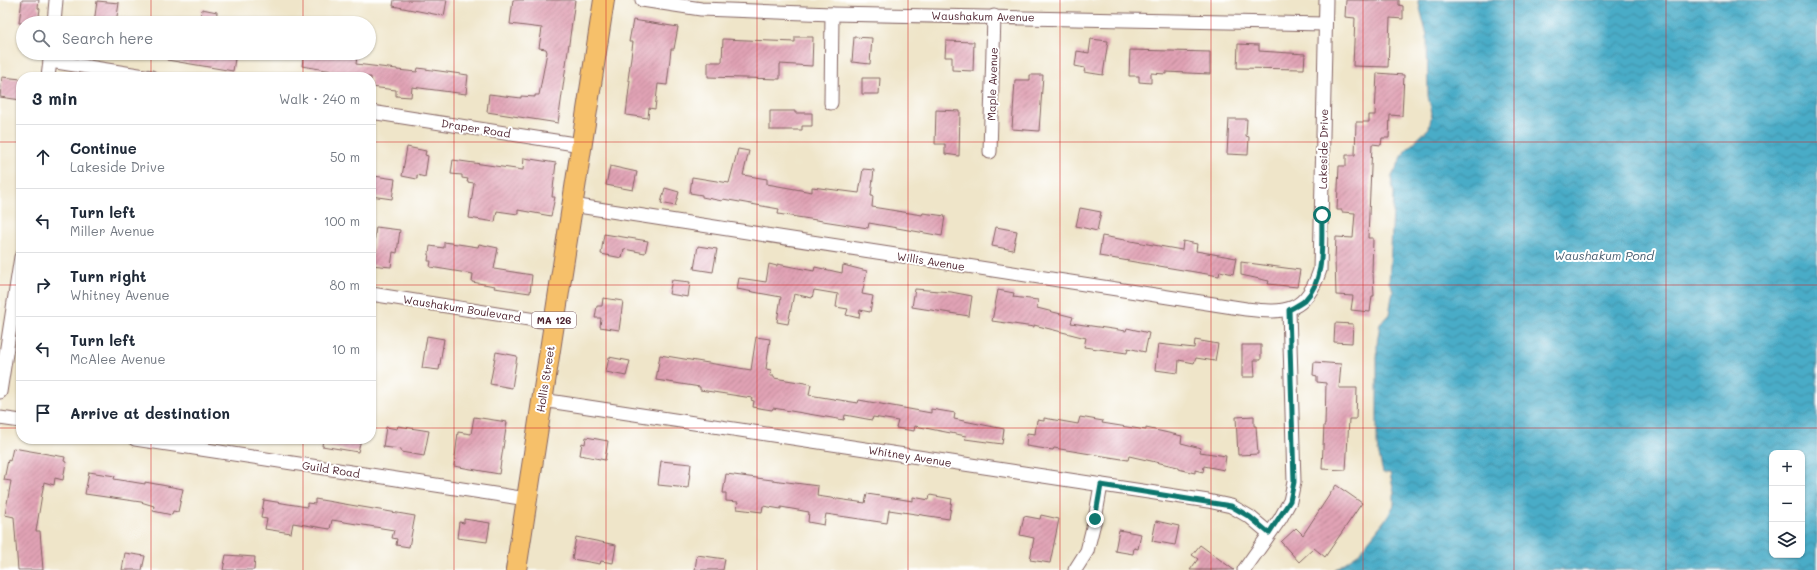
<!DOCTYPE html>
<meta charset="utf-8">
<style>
body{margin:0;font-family:Mali,sans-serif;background:#f2f2f3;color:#1f2937}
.controls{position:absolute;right:12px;bottom:12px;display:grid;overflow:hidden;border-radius:8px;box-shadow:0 1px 3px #0004}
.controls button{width:36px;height:36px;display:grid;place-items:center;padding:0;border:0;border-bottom:1px solid #e0e1e3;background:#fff;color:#1f2937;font:20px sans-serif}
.stop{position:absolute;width:12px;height:12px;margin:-9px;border:3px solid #0f766e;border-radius:50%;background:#fff}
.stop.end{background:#0f766e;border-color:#fff;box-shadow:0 1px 4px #0008}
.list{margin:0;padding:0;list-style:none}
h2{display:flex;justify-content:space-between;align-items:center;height:52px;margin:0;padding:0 16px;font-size:17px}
h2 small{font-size:13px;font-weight:400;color:#747a83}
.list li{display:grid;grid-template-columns:26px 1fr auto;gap:12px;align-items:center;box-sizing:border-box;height:64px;padding:0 16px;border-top:1px solid #e0e1e3}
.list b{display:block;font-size:15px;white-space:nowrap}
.list p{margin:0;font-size:13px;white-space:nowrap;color:#747a83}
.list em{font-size:13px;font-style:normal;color:#747a83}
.icon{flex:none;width:22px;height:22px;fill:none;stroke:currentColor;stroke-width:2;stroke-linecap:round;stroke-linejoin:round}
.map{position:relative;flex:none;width:1817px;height:570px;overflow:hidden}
.search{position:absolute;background:#fff;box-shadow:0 1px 3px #0004;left:16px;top:16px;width:360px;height:44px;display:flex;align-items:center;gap:10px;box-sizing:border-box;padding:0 14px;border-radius:22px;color:#747a83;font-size:15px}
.panel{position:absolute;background:#fff;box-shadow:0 1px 3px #0004;left:16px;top:72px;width:360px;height:372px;border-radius:16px}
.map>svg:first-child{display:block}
.water{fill:url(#water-waves);stroke:#496679;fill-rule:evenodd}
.building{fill:url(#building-hatch)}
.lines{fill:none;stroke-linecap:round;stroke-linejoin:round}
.street-casing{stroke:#846462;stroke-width:15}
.primary-casing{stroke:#846462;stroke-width:22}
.street{stroke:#fff;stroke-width:13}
.primary{stroke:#f6c06b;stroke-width:20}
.route{stroke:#0f766e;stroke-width:5}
.grid{fill:none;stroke:#d62828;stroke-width:1;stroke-opacity:0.55}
.labels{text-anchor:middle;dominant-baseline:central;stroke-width:4;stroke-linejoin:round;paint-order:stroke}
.shield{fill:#fff;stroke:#80626b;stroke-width:1}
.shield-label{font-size:10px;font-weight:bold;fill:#4a1f2b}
.street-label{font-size:11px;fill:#4a1f2b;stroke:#fff}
.water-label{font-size:12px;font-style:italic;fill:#495e71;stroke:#fff}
</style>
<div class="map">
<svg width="1817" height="570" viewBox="0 0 1817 570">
<defs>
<pattern id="water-waves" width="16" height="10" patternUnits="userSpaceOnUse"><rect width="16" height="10" fill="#48acc7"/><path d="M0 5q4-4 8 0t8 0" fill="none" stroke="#3e8ba2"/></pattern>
<pattern id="building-hatch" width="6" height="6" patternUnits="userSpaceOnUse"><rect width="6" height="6" fill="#e1a3b5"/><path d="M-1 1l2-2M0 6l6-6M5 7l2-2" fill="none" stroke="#b88493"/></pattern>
</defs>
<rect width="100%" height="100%" fill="#fff"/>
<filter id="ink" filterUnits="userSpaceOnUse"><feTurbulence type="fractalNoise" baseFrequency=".025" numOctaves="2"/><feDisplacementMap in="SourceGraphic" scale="8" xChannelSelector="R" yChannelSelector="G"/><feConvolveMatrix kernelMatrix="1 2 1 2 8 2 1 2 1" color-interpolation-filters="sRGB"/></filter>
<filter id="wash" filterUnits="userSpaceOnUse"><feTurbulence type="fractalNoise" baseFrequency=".012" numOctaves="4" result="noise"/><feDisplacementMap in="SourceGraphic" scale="16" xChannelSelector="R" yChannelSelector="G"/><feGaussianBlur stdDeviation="0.9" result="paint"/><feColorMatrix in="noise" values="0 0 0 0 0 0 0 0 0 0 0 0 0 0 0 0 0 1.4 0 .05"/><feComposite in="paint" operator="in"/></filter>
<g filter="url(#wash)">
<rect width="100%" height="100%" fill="#efe5c9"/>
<path class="water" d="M1418,0H1817V570H1334L1358,554L1388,516L1394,505V492L1390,473H1383L1377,446V343L1380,324L1389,314L1393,290L1389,282L1394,194L1391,178L1405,151L1429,128L1432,113L1428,96L1427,36ZM1772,453H1802V555H1772Z"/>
<g id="blocks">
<g class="building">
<polygon points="22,0 39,0 38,8 40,9 38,23 19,23"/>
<polygon points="394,0 447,0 444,16 393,6"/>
<polygon points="513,0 575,0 558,123 487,112 489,94 521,98 521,96 535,97 535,95 539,95 547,52 546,49 539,48 542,28 510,24"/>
<polygon points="1346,0 1399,0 1399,5 1403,6 1403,19 1390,18 1388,67 1353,66 1355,18 1345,17"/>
<polygon points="97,1 119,3 116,23 94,23"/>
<polygon points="202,9 217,12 216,23 200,23"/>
<polygon points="633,20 678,27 674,49 671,49 667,85 658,84 655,109 649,108 648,118 626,115 630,80 628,80 633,42 629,42"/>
<polygon points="795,37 813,37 812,66 780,64 780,79 708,77 708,62 722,62 723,39 795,42"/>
<polygon points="854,37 872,38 870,64 852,62"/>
<polygon points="1091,39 1108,41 1103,75 1084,72 1085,68 1075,66 1077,51 1089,53"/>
<polygon points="946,41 974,42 973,71 952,70 952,57 945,57"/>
<polygon points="1238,44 1259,45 1259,51 1305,54 1304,69 1237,68"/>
<polygon points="1130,50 1210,52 1210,74 1166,72 1166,74 1151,73 1151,83 1139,82 1139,76 1129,76"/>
<polygon points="168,53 236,53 233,71 167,60"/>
<polygon points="304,53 331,53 357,57 356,64 397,69 397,70 417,72 418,68 468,75 466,94 412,87 411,97 396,96 396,90 371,87 371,77 344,77 344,73 302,66"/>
<polygon points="1377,73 1404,75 1402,116 1390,115 1389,138 1382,138 1381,145 1372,144 1368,238 1373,238 1372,273 1373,273 1374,296 1372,296 1370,312 1351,310 1353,296 1336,295 1335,259 1336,237 1353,238 1355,213 1342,212 1342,210 1337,210 1339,166 1346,166 1346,155 1355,155 1356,122 1369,122 1369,115 1375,115"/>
<polygon points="1030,75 1043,75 1039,131 1012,129 1015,80 1030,80"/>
<polygon points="2,77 21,79 21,100 0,97"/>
<polygon points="862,78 880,78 879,94 862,94"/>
<polygon points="936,110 960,111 959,156 945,154 945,144 935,144"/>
<polygon points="770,111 795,111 795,113 812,113 812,126 802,126 802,130 770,130"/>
<polygon points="1229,119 1247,119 1246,136 1249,137 1248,155 1227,154"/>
<polygon points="407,147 426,151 425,155 428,156 425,177 417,175 417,179 402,176"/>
<polygon points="738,149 749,151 743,175 767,179 767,184 812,192 812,187 859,193 863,169 874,170 871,196 873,196 872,207 922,215 923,213 945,216 942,236 869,223 868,228 797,217 778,214 779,209 723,199 722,201 702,197 702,195 690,193 692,177 729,183"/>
<polygon points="524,158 556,163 552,197 555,197 551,216 518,210 518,214 497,211 495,222 469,218 474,183 467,182 468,179 462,178 462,175 451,174 453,160 523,170"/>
<polygon points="610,166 637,172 633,190 606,185"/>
<polygon points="374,176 395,179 392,199 371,196"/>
<polygon points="665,188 679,192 675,206 661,203"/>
<polygon points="1080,208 1101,212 1097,231 1076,226"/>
<polygon points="376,227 400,230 397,253 393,252 391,267 371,265"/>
<polygon points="996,227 1017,231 1013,250 992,246"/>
<polygon points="604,234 648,241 645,253 624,249 622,258 601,254"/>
<polygon points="1102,236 1182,250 1183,241 1197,244 1196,251 1236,258 1233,274 1220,271 1219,276 1099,256"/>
<polygon points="444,242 478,247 479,244 498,248 494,269 532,275 530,293 494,288 495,286 472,282 473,274 430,267 431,261 428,261 430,246 444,248"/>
<polygon points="698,246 717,249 713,272 694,269"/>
<polygon points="1241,262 1300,270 1297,287 1268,284 1269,281 1241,275"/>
<polygon points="769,264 777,266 777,264 814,271 815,267 842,273 843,265 867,271 862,294 873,296 870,312 860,310 859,318 846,315 848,309 836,307 838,294 814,290 812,298 794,294 788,324 777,322 781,297 737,289 739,278 766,282"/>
<polygon points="672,280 690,282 688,297 669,294"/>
<polygon points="915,289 951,292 972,296 969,316 912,307"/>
<polygon points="998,290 1014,293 1013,297 1038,300 1037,308 1073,317 1071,323 1126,331 1127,328 1149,333 1145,352 1128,348 1127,353 1084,347 1086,338 1034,325 1034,327 992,321"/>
<polygon points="603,298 623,301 619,330 600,327 601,318 595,318 597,306 602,306"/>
<polygon points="1335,323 1353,324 1352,343 1334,342"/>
<polygon points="427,336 444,339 439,370 422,368"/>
<polygon points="756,337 770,339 766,369 771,370 770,376 774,376 774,378 811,384 809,395 858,403 859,400 931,413 931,409 955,413 954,419 1004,429 1002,444 965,439 966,436 915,426 914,431 896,428 898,421 873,417 872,420 845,415 844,420 773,408 772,410 753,407 754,401 751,400 752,398 700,390 700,387 656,380 660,355 751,370"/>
<polygon points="1195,340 1218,344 1215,361 1196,358 1194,363 1179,360 1178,373 1155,370 1158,344 1194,348"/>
<polygon points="1242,345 1261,345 1261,360 1254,360 1255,377 1242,377"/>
<polygon points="496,352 517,356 512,388 490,384"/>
<polygon points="609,357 630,361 626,376 606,372"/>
<polygon points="1314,362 1341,364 1339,388 1357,388 1356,419 1349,419 1346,470 1322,469 1324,425 1325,425 1326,383 1317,382 1317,376 1313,375"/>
<polygon points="1254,416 1254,426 1256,426 1258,454 1238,455 1236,417"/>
<polygon points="474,417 507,422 499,474 454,466 458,432 471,434"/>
<polygon points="1080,417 1103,421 1102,423 1146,430 1146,428 1182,436 1181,443 1201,448 1200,452 1226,456 1224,470 1204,466 1203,472 1195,470 1195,473 1178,469 1178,467 1129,456 1128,460 1054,448 1053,450 1026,446 1027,433 1035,434 1037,420 1044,421 1044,418 1078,424"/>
<polygon points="398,426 429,431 424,456 401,452 401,449 383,447 386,427 397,429"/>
<polygon points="586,437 608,441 605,460 580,455 582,443 585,444"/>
<polygon points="323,439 361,439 358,452 322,446"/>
<polygon points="13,448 65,457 64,461 66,462 63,480 55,478 54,485 44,482 36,531 40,531 43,570 18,570 14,517 5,515 11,481 4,480 8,460 10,461"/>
<polygon points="661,461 691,464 688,488 658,485"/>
<polygon points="89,472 115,476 114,479 145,484 145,482 183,489 178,512 173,511 172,515 153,511 154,506 141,502 85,494"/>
<polygon points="726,474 818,486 817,496 865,503 867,494 913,501 913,497 929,500 930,495 952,499 949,519 889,510 887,523 826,514 824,525 808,522 809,512 781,507 781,509 763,506 762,512 737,509 738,502 726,501 726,493 723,493"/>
<polygon points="1336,485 1362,503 1325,557 1314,548 1299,562 1281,542 1296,528 1303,535"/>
<polygon points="315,499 415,516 409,547 396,545 397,539 392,538 394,530 332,520 330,529 293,523 291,533 265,529 267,519 261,518 264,500 307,507 307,503 315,504"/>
<polygon points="1041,515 1059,519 1050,563 1030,560 1034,538 1020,535 1024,516 1040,519"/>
<polygon points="464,519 490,523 487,542 457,538 459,522 464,523"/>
<polygon points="1156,521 1179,526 1175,545 1152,541"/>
<polygon points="1119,530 1141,534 1138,549 1134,548 1133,554 1115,551"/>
<polygon points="576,537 616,545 613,563 601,561 600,564 572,559"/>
<polygon points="1200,545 1234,570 1190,570 1198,559 1192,555"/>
<polygon points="125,553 145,556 142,570 122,570"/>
<polygon points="226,555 255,557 254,570 223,570"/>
<polygon points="697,555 725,559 723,570 695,570"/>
</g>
</g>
</g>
<g filter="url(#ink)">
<use href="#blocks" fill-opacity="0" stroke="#846462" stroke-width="1"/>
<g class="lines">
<defs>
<g id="street">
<polyline points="642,0 701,9 832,14 1325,24"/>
<polyline points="54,23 56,0"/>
<polyline points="50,61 151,77"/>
<polyline points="48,77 51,53"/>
<polyline points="831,103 832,14"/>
<polyline points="371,112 581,145"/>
<polyline points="990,152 994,16"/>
<path d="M572,205L1246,309C1287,314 1306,312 1320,270L1326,0"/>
<polyline points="371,294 554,323"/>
<polyline points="0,392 21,257"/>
<polyline points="542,400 1208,501 1231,506 1250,517 1269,533"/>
<polyline points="0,418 21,421"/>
<polyline points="135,439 527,499"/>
<polyline points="1075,570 1087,551 1095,519 1101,485"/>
<polyline points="1244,570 1280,519 1290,501 1294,482 1289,310"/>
</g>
<polyline id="primary" points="516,570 604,0"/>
</defs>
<use href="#street" class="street-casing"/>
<use href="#primary" class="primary-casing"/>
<use href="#street" class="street"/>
<use href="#primary" class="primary"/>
</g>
</g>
<g class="lines" filter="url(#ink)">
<path class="route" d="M1095,519L1101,485L1231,506L1250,517L1269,533L1290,501L1294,482L1289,310C1294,307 1301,304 1305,300C1326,278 1321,243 1322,215"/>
</g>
<path class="grid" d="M151,0V23M303,0V23M454,0V570M606,0V570M757,0V570M908,0V570M1060,0V570M1211,0V570M1363,0V570M1514,0V570M1666,0V570M151,53V77M303,53V77M0,142H21M371,142H1817M0,285H21M371,285H1817M0,428H21M371,428H1817M151,439V570M303,439V570"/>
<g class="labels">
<rect class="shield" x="532" y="312" width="44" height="16" rx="3"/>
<g class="shield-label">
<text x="554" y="320">MA 126</text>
</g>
<g class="street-label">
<text transform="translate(983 16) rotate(1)">Waushakum Avenue</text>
<text transform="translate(992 84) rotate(-88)">Maple Avenue</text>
<text transform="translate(476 128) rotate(9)">Draper Road</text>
<text transform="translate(1323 149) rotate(-89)">Lakeside Drive</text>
<text transform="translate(931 261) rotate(9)">Willis Avenue</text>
<text transform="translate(462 308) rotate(9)">Waushakum Boulevard</text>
<text transform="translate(545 379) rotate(-81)">Hollis Street</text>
<text transform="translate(910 456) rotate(9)">Whitney Avenue</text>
<text transform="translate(331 469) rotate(9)">Guild Road</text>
</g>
<g class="water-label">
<text x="1604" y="255">Waushakum Pond</text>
</g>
</g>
</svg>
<div class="controls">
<button>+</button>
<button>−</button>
<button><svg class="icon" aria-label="layers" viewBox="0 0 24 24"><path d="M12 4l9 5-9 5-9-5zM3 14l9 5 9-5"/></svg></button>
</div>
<div class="stop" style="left:1322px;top:215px"></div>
<div class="stop end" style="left:1095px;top:519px"></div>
<div class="search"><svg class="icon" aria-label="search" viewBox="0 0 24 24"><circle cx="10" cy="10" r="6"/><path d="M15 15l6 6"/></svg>Search here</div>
<section class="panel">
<h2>3 min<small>Walk · 240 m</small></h2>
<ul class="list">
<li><svg class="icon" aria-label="ahead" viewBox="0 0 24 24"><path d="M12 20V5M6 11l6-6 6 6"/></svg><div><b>Continue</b><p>Lakeside Drive</p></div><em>50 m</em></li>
<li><svg class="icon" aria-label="left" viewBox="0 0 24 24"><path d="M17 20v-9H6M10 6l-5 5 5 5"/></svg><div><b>Turn left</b><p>Miller Avenue</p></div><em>100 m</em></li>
<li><svg class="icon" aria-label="right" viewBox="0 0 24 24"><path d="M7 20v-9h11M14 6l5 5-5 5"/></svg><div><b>Turn right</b><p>Whitney Avenue</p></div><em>80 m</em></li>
<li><svg class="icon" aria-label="left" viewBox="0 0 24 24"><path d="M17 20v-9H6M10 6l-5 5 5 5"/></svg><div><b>Turn left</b><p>McAlee Avenue</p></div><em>10 m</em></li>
<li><svg class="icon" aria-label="arrive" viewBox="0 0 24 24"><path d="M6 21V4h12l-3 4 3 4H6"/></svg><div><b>Arrive at destination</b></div></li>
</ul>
</section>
</div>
